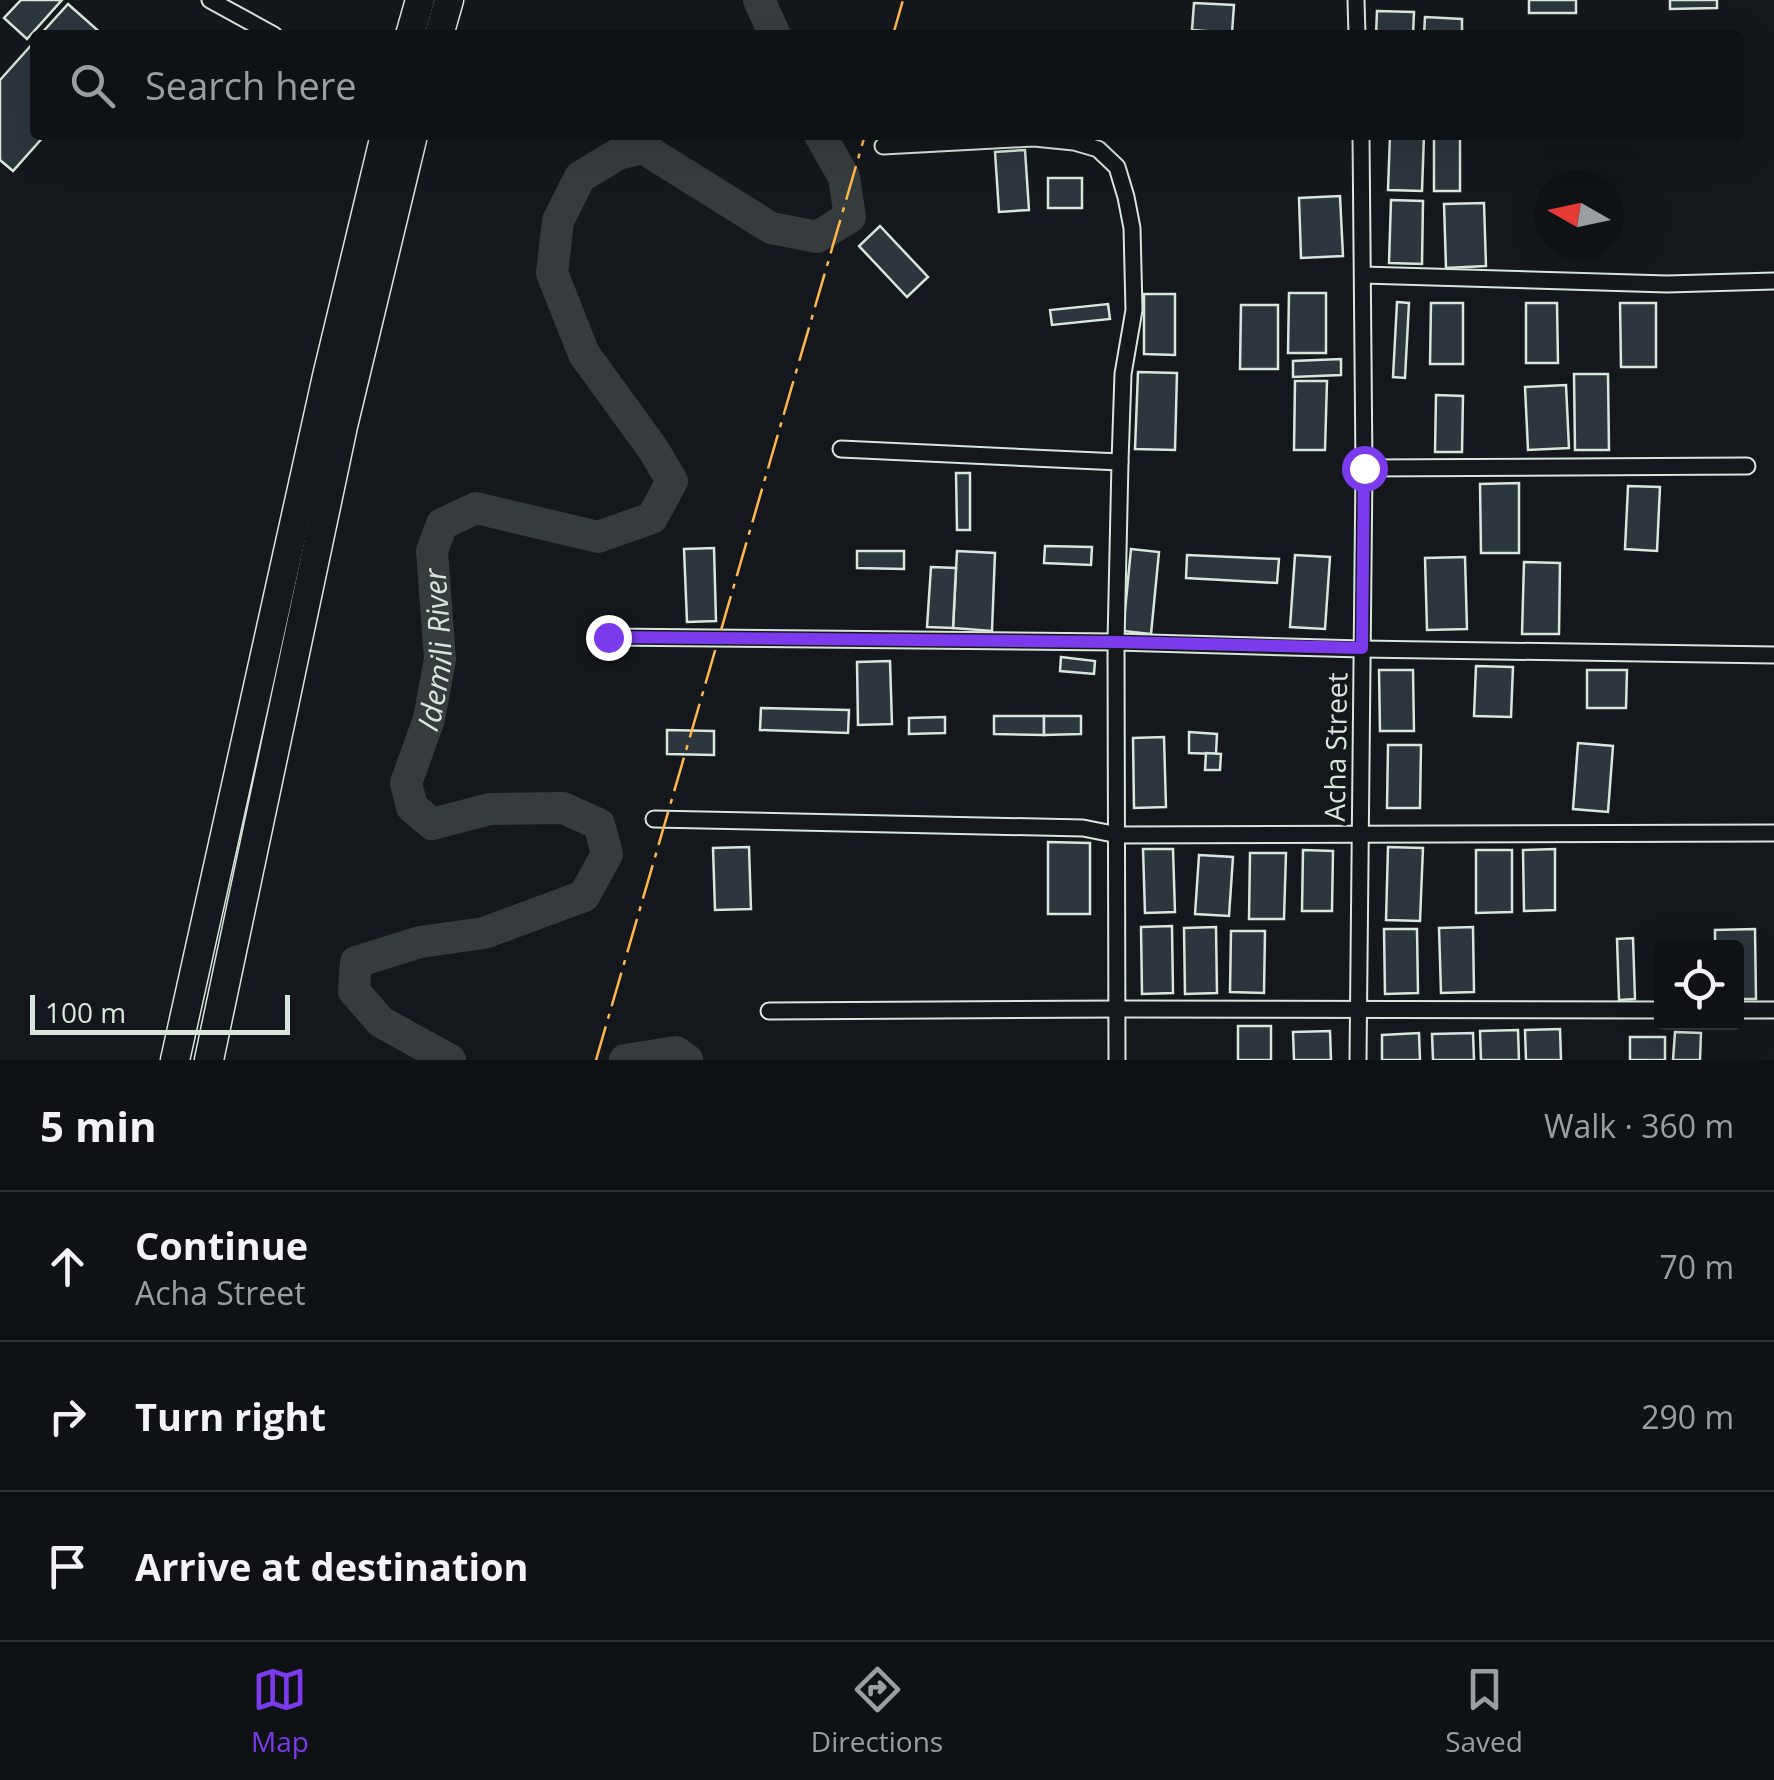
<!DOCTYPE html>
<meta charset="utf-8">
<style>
body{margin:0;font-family:"Open Sans",sans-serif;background:#1d2022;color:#f1f3f6}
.controls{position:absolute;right:30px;bottom:30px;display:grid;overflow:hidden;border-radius:10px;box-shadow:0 10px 40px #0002}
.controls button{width:90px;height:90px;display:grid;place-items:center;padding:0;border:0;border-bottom:2px solid #2f3234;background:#0f1215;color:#f1f3f6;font:50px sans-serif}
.compass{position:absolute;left:1534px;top:170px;width:90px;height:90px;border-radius:50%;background:#0f1215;box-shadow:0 10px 40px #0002;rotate:279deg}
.scale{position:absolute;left:30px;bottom:25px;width:260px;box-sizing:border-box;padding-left:10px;border:5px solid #d8e6dc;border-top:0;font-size:28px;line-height:35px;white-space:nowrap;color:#d8e6dc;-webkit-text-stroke:8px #14181c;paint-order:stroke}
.stop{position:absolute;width:30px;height:30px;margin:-22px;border:8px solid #7c3aed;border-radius:50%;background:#fff}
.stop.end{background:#7c3aed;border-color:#fff;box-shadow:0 2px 10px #0008}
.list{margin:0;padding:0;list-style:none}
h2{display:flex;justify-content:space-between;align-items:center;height:130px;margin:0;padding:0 40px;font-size:42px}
h2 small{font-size:32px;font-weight:400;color:#9b9ea0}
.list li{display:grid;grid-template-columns:65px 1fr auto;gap:30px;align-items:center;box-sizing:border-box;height:150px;padding:0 40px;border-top:2px solid #2f3234}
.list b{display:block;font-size:38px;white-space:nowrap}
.list p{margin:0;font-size:32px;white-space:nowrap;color:#9b9ea0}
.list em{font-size:32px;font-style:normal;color:#9b9ea0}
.icon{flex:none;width:55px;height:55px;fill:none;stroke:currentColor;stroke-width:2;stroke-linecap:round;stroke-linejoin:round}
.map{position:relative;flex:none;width:1774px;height:1060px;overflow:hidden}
.search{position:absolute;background:#0f1215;box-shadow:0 10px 40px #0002;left:30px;right:30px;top:30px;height:110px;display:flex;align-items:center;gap:25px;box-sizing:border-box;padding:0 35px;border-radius:10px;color:#9b9ea0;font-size:38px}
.sheet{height:580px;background:#0f1215}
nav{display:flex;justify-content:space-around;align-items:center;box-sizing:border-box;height:140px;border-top:2px solid #2f3234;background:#0f1215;font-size:28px;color:#9b9ea0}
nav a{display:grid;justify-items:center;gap:5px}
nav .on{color:#7c3aed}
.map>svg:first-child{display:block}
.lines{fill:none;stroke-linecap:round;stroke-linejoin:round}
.river{stroke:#363b3e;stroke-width:32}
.building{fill:#2c363c;stroke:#d8e6dc;stroke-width:2.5}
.street-casing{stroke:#d8e6dc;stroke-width:19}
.highway-casing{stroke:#d8e6dc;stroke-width:31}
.street{stroke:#14181c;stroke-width:15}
.highway{stroke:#14181c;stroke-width:28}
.power{stroke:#ffb74d;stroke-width:2.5;stroke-dasharray:35 8 5 8;stroke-linecap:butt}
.route{stroke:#7c3aed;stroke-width:12}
.labels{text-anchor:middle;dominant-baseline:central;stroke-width:8;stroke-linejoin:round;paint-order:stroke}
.street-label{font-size:28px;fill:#d8e6dc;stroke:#14181c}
.water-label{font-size:30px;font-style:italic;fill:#d8e6dc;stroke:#14181c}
</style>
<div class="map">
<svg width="1774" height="1060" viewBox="0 0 1774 1060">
<rect width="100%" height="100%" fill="#14181c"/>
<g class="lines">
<g class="river">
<polyline points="759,0 775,35"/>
<path id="s1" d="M450,1060L381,1022L354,991L356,962L420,942L484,933L584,896L607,854L599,824L563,808L490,809L432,824L412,807L406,783L429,719L440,659L432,551L442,524L476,508L598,537L652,518L672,481L653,449L584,354L552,273L558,221L580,177L618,154L643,148L771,228L817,237L850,217L844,177L820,135"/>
<polyline points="625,1060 676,1052 687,1060"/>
</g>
</g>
<g class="building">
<polygon points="21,0 62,0 27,39 4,18"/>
<rect x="1529" y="0" width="47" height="13"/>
<polygon points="1670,0 1717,0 1717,8 1670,9"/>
<polygon points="1194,3 1234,5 1232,33 1192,30"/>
<polygon points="68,4 103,35 40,35"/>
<polygon points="1377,11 1414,12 1413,35 1376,35"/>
<polygon points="1425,17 1462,19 1462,35 1424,35"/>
<polygon points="35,41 35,135 45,135 13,171 0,160 0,80"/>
<polygon points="1390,135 1424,135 1422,191 1388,190"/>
<rect x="1434" y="135" width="26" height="56"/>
<polygon points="1025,150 1029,210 999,212 995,152"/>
<rect x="1048" y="178" width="34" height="30"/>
<polygon points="1340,196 1343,256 1301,258 1299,198"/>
<polygon points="1391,200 1423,201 1422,264 1389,263"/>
<polygon points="1484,203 1486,266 1446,268 1444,204"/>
<polygon points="880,226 928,277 907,297 859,246"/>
<polygon points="1289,293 1326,293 1326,353 1288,353"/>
<polygon points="1144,294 1175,294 1175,355 1144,354"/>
<polygon points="1397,302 1409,303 1405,378 1393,377"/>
<polygon points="1431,303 1463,303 1463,364 1430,364"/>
<polygon points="1526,303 1557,303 1558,363 1526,363"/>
<polygon points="1620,303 1656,303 1656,367 1621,367"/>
<polygon points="1108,304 1110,319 1052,325 1050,310"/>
<polygon points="1241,305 1278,305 1278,369 1240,369"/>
<polygon points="1341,359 1341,375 1293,377 1293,361"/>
<polygon points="1138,372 1177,373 1175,450 1135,449"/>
<polygon points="1574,374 1608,374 1609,450 1575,450"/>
<polygon points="1295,381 1327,381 1325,450 1294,450"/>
<polygon points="1566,385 1569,448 1528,450 1525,387"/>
<polygon points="1436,395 1463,396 1462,452 1435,452"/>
<polygon points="956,473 970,473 970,530 957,530"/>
<polygon points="1519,483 1519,553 1481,553 1480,484"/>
<polygon points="1628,486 1660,487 1657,551 1625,549"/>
<polygon points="1045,546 1092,547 1091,565 1044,563"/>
<polygon points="714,548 716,621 687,622 684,549"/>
<polygon points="1131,549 1159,552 1151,634 1123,631"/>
<polygon points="857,551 904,551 904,569 857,568"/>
<polygon points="957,551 995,553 992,631 953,628"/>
<polygon points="1187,555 1279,559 1277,583 1186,578"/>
<polygon points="1295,555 1330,557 1325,629 1290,627"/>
<polygon points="1465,557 1467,629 1427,630 1425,558"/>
<polygon points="1524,562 1560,563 1559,634 1522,634"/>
<polygon points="931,567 956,568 953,628 927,627"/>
<polygon points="1061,657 1095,661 1094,674 1060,671"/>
<polygon points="890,661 892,724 858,725 857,662"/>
<polygon points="1476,666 1513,667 1511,717 1474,716"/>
<polygon points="1379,670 1413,670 1414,731 1380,731"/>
<polygon points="1587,670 1627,670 1626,708 1587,708"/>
<polygon points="761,708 849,710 848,733 760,730"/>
<polygon points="994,716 1044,716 1044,735 994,734"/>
<polygon points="1044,716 1081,716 1081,734 1044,735"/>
<polygon points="945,717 945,733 909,734 909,718"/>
<polygon points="667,730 714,731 714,755 667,754"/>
<polygon points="1189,732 1217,734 1216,754 1189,753"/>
<polygon points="1164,737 1166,807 1134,808 1133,738"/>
<polygon points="1578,743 1613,746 1608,812 1573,809"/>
<polygon points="1388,745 1421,745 1420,808 1387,808"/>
<polygon points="1206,753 1221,754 1220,770 1205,770"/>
<polygon points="1048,842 1090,843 1090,914 1048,914"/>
<polygon points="749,847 751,909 715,910 713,848"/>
<polygon points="1388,847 1423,848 1420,921 1386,920"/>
<polygon points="1143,849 1173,849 1175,912 1145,913"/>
<polygon points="1555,849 1555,910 1524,911 1523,850"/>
<polygon points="1303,850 1333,851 1332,911 1302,911"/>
<polygon points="1476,850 1512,850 1512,912 1476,913"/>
<polygon points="1250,853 1286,853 1284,919 1249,919"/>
<polygon points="1199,855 1233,857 1229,916 1195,914"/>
<polygon points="1172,926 1173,993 1142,994 1141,927"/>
<polygon points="1216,927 1217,993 1185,994 1184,928"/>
<polygon points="1473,927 1474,992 1441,993 1439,928"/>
<polygon points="1384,929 1417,929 1418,993 1385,994"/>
<polygon points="1755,929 1756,999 1736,999 1736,948 1715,948 1715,930"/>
<polygon points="1231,931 1265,931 1264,993 1230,992"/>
<polygon points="1633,938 1635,999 1619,1000 1617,939"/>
<rect x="1238" y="1026" width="33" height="34"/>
<polygon points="1560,1029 1561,1060 1526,1060 1525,1030"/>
<polygon points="1518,1030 1519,1060 1481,1060 1480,1031"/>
<polygon points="1330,1031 1331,1060 1294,1060 1293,1032"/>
<polygon points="1675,1032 1701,1033 1700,1060 1673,1060"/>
<polygon points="1419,1033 1420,1060 1382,1060 1382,1035"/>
<polygon points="1473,1033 1474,1060 1433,1060 1432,1034"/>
<rect x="1630" y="1037" width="35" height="23"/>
</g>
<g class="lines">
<defs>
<g id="street">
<polyline points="210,0 274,35"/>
<polyline points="1356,0 1357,35"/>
<polyline points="883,146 1034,138 1074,142 1098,149 1117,167 1126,197 1132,228 1134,310 1123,374 1120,462 1116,642 1117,1060"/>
<polyline points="1363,275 1667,284 1774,281"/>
<polyline points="841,449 1120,462"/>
<polyline points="1364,468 1747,466"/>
<polyline points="608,637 1116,642 1362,649 1774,655"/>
<polyline points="654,819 1083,828 1118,835 1774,833"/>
<polyline points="1736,1010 1774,1010"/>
<polyline points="769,1011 1119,1009 1662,1010"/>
<polyline points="1358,1060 1364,468 1361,135"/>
</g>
<g id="highway">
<polyline points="410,35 420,0"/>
<polyline points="439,35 449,0"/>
<polyline points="175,1060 327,376 385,135"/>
<polyline points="209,1060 343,426 413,135"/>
</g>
</defs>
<use href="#street" class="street-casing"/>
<use href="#highway" class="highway-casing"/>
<use href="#street" class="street"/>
<use href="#highway" class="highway"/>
<g class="power">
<polyline points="893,35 903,0"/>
<polyline points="596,1060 865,135"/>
</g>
</g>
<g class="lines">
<polyline class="route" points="608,637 1116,642 1362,648 1364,468"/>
</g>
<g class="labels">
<g class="street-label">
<text transform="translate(1335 747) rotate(-89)">Acha Street</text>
</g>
<g class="water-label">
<text stroke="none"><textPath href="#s1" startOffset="828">Idemili River</textPath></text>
</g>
</g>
</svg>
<div class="controls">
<button><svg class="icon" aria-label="locate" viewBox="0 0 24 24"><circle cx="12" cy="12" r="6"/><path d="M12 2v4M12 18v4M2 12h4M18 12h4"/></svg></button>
</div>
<svg class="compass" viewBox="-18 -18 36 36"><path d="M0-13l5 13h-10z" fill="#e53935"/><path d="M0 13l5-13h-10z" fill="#9b9ea0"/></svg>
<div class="scale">100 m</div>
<div class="stop" style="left:1364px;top:468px"></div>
<div class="stop end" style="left:608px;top:637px"></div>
<div class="search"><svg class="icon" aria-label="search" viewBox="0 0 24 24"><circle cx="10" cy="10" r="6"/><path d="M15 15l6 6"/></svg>Search here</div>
</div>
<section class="sheet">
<h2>5 min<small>Walk · 360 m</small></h2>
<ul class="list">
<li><svg class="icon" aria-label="ahead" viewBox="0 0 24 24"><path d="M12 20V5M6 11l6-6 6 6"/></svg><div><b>Continue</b><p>Acha Street</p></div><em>70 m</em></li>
<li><svg class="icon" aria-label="right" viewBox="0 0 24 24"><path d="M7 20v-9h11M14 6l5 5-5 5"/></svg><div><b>Turn right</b></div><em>290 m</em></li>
<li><svg class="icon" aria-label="arrive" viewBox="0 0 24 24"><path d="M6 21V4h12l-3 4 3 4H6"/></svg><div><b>Arrive at destination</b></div></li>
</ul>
</section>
<nav>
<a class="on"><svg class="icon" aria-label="map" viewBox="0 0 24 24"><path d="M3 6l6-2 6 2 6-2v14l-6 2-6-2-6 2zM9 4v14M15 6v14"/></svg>Map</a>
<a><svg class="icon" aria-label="directions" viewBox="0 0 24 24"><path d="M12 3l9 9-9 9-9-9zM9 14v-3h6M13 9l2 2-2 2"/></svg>Directions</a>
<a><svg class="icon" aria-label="saved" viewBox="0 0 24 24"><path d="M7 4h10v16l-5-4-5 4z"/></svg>Saved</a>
</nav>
